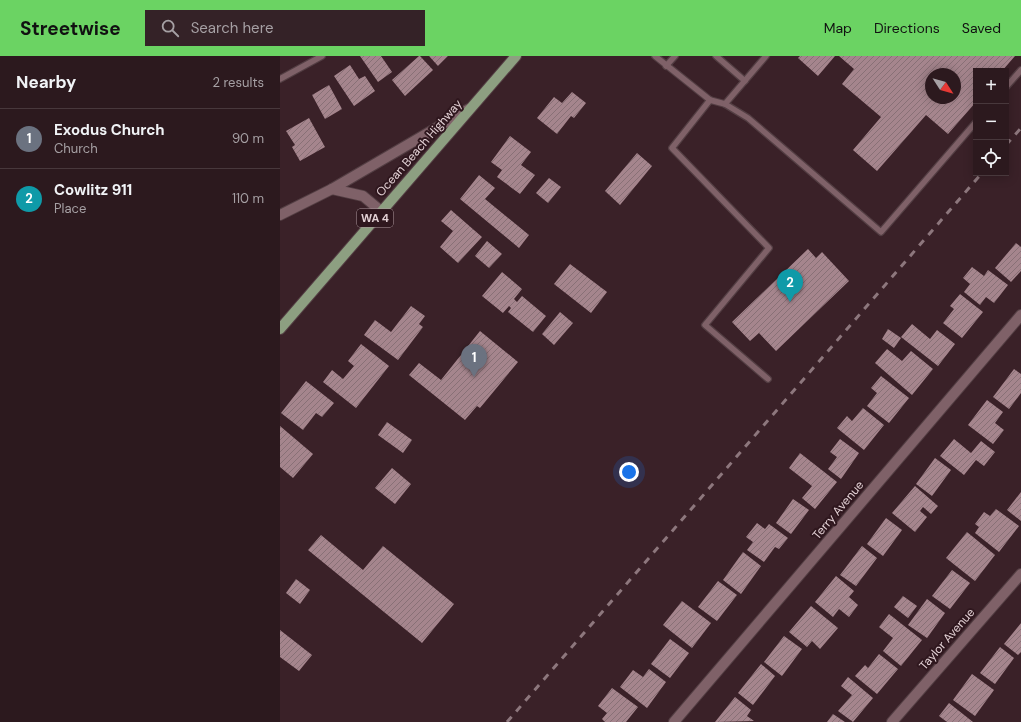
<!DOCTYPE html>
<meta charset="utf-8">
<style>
body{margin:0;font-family:"DM Sans",sans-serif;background:#342227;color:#f1f3f6}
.controls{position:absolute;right:12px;top:12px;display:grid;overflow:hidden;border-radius:0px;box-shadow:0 2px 10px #0003}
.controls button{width:36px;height:36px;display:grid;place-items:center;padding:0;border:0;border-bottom:1px solid #48383c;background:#2c191e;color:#f1f3f6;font:20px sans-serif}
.compass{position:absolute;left:645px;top:12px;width:36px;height:36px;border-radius:50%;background:#2c191e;box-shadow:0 2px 10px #0003;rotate:126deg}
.you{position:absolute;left:349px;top:416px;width:14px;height:14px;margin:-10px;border:3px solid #fff;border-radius:50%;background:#1a73e8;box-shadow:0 0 0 6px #1a73e833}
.badge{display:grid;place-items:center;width:26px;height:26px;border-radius:50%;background:#6bd363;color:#fff;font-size:13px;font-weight:700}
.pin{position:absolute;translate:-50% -33px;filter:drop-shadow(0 1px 2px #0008)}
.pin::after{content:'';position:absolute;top:21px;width:14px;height:12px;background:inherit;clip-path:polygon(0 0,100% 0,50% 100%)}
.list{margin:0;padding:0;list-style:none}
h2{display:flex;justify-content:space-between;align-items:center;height:52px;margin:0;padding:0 16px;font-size:17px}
h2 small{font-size:13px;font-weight:400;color:#a6a0a4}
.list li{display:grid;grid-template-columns:26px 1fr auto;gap:12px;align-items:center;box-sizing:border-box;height:60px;padding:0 16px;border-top:1px solid #48383c}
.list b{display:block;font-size:15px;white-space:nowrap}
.list p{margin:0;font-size:13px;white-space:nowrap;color:#a6a0a4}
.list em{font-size:13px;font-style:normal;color:#a6a0a4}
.icon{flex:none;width:22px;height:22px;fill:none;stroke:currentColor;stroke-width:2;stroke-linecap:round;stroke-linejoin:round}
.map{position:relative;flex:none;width:741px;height:666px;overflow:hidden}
header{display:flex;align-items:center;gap:24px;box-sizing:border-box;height:56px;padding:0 20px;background:#6bd363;color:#111}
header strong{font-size:19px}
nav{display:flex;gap:22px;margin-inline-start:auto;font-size:14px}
.search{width:280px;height:36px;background:#342227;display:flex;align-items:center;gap:10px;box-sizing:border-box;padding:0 14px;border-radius:0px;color:#a6a0a4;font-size:15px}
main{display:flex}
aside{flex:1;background:#2c191e}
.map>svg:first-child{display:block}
.building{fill:url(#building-hatch);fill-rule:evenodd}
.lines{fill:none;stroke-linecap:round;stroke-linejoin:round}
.lane-casing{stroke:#533e43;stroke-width:8}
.street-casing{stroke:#533e43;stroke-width:12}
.secondary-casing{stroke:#533e43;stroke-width:12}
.primary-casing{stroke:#533e43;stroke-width:12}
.lane{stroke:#7f6168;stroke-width:5.5}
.street{stroke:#7f6168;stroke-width:10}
.secondary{stroke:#7f6168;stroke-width:10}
.primary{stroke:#8d9f81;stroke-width:10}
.rail{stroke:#8d777d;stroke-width:3;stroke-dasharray:7 7;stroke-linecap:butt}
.labels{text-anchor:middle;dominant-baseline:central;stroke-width:4;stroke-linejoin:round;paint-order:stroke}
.shield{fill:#2f171e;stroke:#ad999e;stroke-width:1}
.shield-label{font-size:11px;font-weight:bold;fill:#e3d1d5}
.street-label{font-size:12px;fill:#e3d1d5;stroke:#2f171e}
</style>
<header>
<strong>Streetwise</strong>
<div class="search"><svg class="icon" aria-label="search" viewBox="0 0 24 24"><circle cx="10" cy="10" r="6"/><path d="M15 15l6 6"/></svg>Search here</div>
<nav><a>Map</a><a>Directions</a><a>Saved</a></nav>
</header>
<main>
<aside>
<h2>Nearby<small>2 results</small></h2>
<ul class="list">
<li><span class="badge" style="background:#6b7280">1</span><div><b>Exodus Church</b><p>Church</p></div><em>90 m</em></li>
<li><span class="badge" style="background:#0f9aa8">2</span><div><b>Cowlitz 911</b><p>Place</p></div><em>110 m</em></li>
</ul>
</aside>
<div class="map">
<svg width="741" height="666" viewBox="0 0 741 666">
<defs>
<pattern id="building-hatch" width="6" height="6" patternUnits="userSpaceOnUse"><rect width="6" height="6" fill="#a5858d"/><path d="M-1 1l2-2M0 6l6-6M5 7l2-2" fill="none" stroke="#887076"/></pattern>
</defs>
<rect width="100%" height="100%" fill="#3a2128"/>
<g class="building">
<polygon points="80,0 101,0 112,16 98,26"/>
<polygon points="139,0 140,0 153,14 125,40 112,24"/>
<polygon points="149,0 168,0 158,10"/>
<polygon points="520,0 555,0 538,20 518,2"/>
<path d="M559,0H735L722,15H696V46L668,78L646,59L597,115L573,94L601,61L562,28L574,13ZM651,18H675V42H651Z"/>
<polygon points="70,9 79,23 85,20 95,35 74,50 54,20"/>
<polygon points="49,29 62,53 45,63 32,39"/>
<polygon points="292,36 306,47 294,62 291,60 277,78 257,62 274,41 282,47"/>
<polygon points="29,62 45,91 20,105 12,91 15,89 6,75"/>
<polygon points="230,80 251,96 241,109 255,119 240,138 217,121 222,114 211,106"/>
<polygon points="357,97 372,110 340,149 325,135"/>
<polygon points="199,119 215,132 205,143 249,179 239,192 180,143"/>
<polygon points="269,122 281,131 268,147 256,137"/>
<polygon points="171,154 202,181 178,207 160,191 173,175 161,165"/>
<polygon points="207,185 222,198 209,212 195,200"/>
<polygon points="736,187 741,191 741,215 731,226 715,212"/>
<polygon points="528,193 536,202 542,196 569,225 496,295 479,277 470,285 452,266"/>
<polygon points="290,208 327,236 311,257 274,228"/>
<polygon points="692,211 704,220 708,214 728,229 714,247 706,241 700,249 684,236 690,228 683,222"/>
<polygon points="222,216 242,233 234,243 237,246 242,240 266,260 253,276 228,256 231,252 229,250 223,257 202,240"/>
<polygon points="680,238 703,256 682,282 663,267 674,253 670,250"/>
<polygon points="131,250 145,260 139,268 143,271 118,304 84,279 95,264 111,276"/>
<polygon points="280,256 293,267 274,289 262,278"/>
<polygon points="632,268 650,283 657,274 675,288 658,310 621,281"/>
<polygon points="608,273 621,282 614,292 602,283"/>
<polygon points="200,275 238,306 200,352 197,350 185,364 129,319 139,307 161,324"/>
<polygon points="81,288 109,310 76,352 43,326 52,314 63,323 74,310 68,305"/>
<polygon points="607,293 622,305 631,295 653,313 632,339 595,307"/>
<polygon points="734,313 741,318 741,337 729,353 713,341"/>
<polygon points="601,320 629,342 609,367 587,350 597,337 591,332"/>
<polygon points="26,325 54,347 42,361 36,357 23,374 1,357"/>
<polygon points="707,344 723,356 715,367 724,374 713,388 688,369"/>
<polygon points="583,352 604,369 584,394 557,372 567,360 572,365"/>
<polygon points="107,366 132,384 123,397 98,379"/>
<polygon points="0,370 33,398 13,422 0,411"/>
<polygon points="560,383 579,397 561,423 548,413 557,401 550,396"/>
<polygon points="674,383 691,397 701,385 715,396 704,410 696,404 684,419 660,400"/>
<polygon points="520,397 557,426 535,453 522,442 532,430 509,412"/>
<polygon points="655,402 671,414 652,440 636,428"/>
<polygon points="112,412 131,428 115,448 95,432"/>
<polygon points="635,430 658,450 651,458 643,451 640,455 647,461 635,476 612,457"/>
<polygon points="741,436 741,465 727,454"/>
<polygon points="513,443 529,454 511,478 496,467"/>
<polygon points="716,453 739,470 719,496 695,477 699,471 695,468 704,456 710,460"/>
<polygon points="606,462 622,474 603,500 587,488"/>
<polygon points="477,467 485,473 489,468 508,482 499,493 495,491 484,506 467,494 473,486 466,481"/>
<polygon points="687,476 715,499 695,525 666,502"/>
<polygon points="41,479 83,514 103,490 174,548 142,587 28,494"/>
<polygon points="582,490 597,502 576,530 560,519"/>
<polygon points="463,496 481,510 461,538 443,524"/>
<polygon points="672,514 690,527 670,553 652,540"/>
<polygon points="556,520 574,535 569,541 578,549 569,561 559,553 553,561 535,546"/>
<polygon points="16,523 30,534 20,548 6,537"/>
<polygon points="438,525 457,539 437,565 418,551"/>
<polygon points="623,540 637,550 628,562 614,551"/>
<polygon points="647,543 665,557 647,582 628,569"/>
<polygon points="402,545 431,567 412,592 383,569"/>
<polygon points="531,550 558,572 540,593 532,585 527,591 509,576"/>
<polygon points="609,558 642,584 621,610 603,595 613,582 599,571"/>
<polygon points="741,567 741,596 738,599 724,588"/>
<polygon points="0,574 32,599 19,615 0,601"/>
<polygon points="504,580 522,593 502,620 484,606"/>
<polygon points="390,583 409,597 390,622 371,608"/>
<polygon points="720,591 734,602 715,628 700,617"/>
<polygon points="599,598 618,613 597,638 575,620 585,609 588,612"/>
<polygon points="481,608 495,620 473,649 458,637"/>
<polygon points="369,613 386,626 367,652 340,631 353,614 363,621"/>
<polygon points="692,618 714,634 695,660 673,644"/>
<polygon points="568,621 593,642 573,666 558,655 572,639 561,630"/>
<polygon points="332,632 358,651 346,666 325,666 322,663 327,657 318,650"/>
<polygon points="455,641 471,654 467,660 474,665 435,666"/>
<polygon points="669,647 693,666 667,666 659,660"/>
<polygon points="553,658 565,666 547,666"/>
</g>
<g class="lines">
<defs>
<g id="lane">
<polyline points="375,0 430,44 445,48 468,62 601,176 696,66"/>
<polyline points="436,0 465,25"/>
<polyline points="386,10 395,0"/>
<polyline points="0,23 42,0"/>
<polyline points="726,31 741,14"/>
<polyline points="430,44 392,92 489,192 425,269 488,323"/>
<polyline points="445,48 486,0"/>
</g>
<g id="street">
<polyline points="394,666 741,259"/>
<polyline points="612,666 741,518"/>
</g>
<g id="secondary">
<polyline points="52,133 83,140 101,155"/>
<polyline points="0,159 52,133 189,53"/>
</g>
<polyline id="primary" points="0,273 236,0"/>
</defs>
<use href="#lane" class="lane-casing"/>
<use href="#street" class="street-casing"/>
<use href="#secondary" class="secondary-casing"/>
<use href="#primary" class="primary-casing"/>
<use href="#lane" class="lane"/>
<use href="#street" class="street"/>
<use href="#secondary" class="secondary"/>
<use href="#primary" class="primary"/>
<g class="rail">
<polyline points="726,89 741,72"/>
<polyline points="227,666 702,117"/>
</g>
</g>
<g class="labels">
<rect class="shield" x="77" y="153" width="36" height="18" rx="3"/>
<g class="shield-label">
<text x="95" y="162">WA 4</text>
</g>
<g class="street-label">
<text transform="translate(139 92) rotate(-49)">Ocean Beach Highway</text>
<text transform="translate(558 454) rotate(-50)">Terry Avenue</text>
<text transform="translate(667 583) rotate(-49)">Taylor Avenue</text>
</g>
</g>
</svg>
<div class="controls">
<button>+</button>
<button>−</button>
<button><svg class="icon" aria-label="locate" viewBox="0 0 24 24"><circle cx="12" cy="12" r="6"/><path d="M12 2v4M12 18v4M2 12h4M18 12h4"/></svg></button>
</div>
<svg class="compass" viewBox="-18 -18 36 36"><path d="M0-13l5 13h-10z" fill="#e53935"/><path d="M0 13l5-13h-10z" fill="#a6a0a4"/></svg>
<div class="you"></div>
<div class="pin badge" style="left:194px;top:321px;background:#6b7280">1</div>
<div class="pin badge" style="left:510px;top:246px;background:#0f9aa8">2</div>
</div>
</main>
